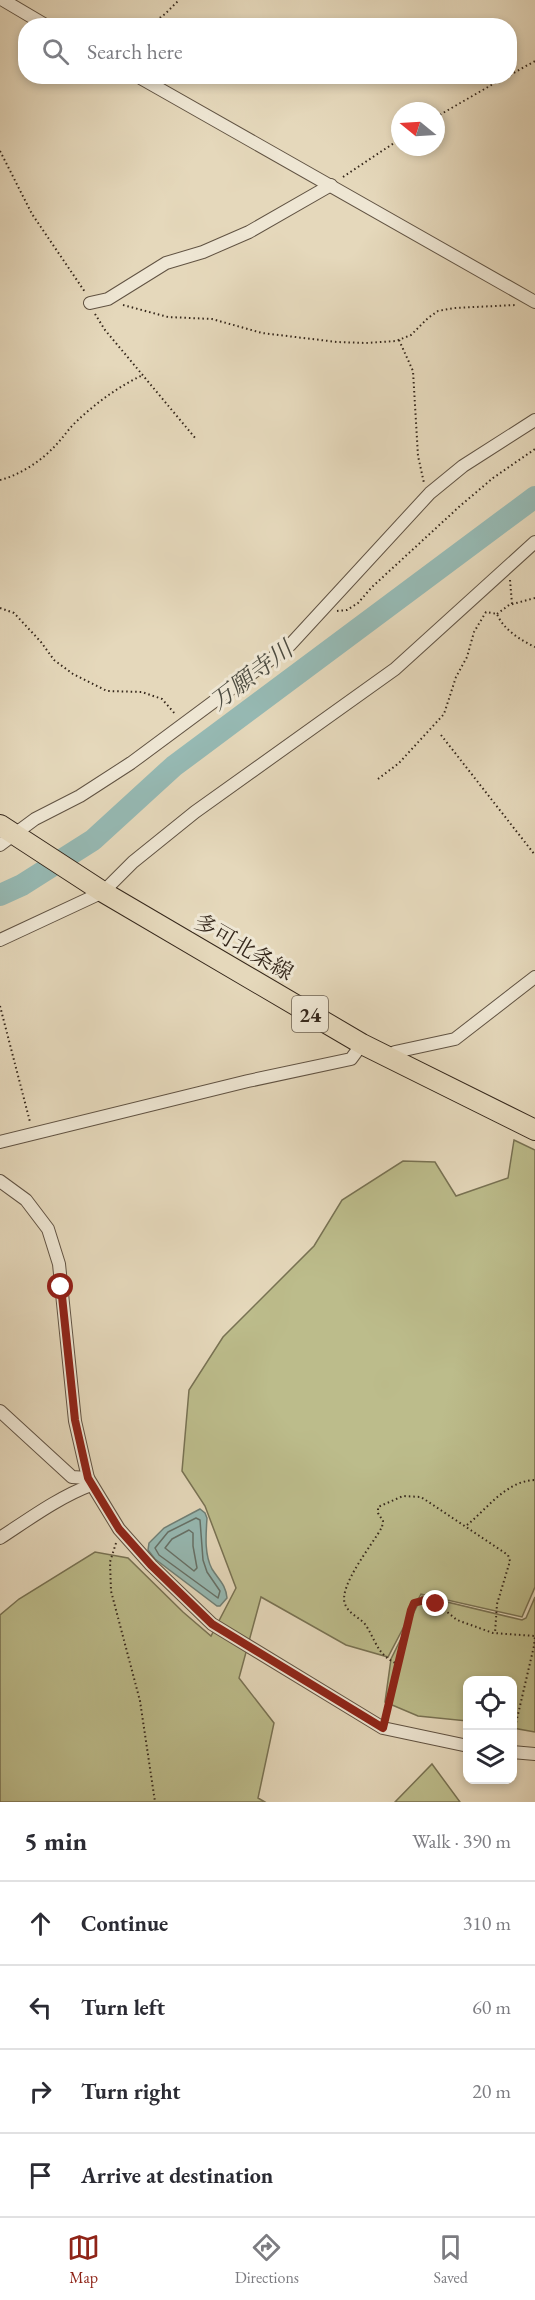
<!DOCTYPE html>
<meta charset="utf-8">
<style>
body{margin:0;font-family:"EB Garamond","Noto Serif JP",serif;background:#f7f7f7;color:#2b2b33}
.controls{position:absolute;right:18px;bottom:18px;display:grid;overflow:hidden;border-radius:12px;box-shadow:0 3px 9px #0003}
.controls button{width:54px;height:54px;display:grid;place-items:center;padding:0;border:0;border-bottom:2px solid #e1e1e2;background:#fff;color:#2b2b33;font:30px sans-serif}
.compass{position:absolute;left:391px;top:102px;width:54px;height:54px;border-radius:50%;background:#fff;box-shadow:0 3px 9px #0003;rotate:288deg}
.stop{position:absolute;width:18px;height:18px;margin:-14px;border:4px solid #8f2418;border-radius:50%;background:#fff}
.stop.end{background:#8f2418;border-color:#fff;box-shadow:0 2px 6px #0008}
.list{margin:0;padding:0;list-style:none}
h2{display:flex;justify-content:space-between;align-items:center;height:78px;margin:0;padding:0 24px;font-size:26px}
h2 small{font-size:20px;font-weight:400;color:#7c7c81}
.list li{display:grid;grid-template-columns:39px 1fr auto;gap:18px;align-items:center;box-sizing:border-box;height:84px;padding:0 24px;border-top:2px solid #e1e1e2}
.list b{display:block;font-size:22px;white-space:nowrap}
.list em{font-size:20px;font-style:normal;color:#7c7c81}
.icon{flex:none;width:33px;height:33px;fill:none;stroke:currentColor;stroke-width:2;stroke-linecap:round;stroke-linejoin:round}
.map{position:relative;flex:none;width:535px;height:1802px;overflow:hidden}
.search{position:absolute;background:#fff;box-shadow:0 3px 9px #0003;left:18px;right:18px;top:18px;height:66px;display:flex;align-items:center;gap:15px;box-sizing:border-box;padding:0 21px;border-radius:24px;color:#7c7c81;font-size:22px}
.sheet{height:414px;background:#fff}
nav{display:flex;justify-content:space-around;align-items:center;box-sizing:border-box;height:84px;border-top:2px solid #e1e1e2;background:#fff;font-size:16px;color:#7c7c81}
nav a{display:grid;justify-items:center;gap:3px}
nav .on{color:#8f2418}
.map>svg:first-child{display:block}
.green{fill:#bcbc8b;stroke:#787253;stroke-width:1.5}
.water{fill:#96b9b3;stroke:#6f7f76;stroke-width:1.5}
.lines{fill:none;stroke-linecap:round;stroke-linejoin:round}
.shore{stroke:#667067;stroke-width:1.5}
.river{stroke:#96b9b3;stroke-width:22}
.minor-casing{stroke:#615343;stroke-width:14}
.primary-casing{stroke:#35271b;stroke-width:22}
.path{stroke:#35271b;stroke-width:2;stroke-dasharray:1.5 3;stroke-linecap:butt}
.minor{stroke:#eee6d3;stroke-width:12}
.primary{stroke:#e5d8bb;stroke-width:20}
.route{stroke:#8f2418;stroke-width:8}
.labels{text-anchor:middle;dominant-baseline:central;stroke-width:6;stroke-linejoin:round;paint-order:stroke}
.shield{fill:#eee6d3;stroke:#6c6052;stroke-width:1.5}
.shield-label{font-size:21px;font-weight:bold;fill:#35271b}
.street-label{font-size:22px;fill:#35271b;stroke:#eee6d3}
.water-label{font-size:24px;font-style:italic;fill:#4d4c41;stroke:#eee6d3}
</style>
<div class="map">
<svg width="535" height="1802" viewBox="0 0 535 1802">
<rect width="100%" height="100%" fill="#e5d8bb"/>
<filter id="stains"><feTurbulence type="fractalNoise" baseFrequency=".00333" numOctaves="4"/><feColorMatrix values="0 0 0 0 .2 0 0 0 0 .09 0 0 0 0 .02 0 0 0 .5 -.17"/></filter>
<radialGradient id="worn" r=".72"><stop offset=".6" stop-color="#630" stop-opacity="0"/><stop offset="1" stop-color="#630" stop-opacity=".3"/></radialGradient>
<g class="green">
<polygon points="514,1140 535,1150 535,1587 522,1617 421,1594 388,1657 346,1645 261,1597 239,1678 274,1723 258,1798 265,1802 0,1802 0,1615 19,1599 95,1552 128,1558 183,1612 211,1636 236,1588 205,1506 182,1471 189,1390 223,1337 314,1246 342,1200 403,1161 435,1162 456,1196 508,1178"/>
<polygon points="422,1596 522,1620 526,1618 535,1597 535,1732 513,1728 512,1680 468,1680 467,1721 418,1716 385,1702 391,1659"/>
<polygon points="432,1764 460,1802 395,1802"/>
</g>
<path class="water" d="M200,1509L205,1513L207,1518C206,1534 204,1554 212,1569C219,1580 226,1585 227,1598L220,1606H217L155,1559L148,1550L149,1543L164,1528Z"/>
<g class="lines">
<g class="shore">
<polygon points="196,1518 200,1520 203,1560 207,1572 220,1591 218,1598 159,1555 155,1548 168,1532"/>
<polygon points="189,1530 193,1533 193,1546 197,1568 194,1571 165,1548 172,1539"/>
</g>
<polyline class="river" points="0,895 22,885 93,840 174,766 535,497"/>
<defs>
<g id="minor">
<polyline points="3,0 47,26"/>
<polyline points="137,76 535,302"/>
<polyline points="90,303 108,299 166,263 203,252 249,232 331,185"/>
<polyline points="0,845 35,819 80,796 131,763 290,645 430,493 463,466 535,420"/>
<polyline points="0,940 103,892 133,862 195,812 395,669 535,542"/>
<polyline points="389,1057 395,1052 455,1039 535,977"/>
<polyline points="0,1142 248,1081 351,1059 362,1044"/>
<polyline points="0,1181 26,1200 48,1229 59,1264 75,1421 88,1478 119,1529 151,1565 212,1624 383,1728 468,1746"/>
<polyline points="0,1411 72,1477 88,1478"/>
<path d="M0,1538C29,1519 59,1497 91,1485"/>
<polyline points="512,1752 535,1754"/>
</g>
<polyline id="primary" points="0,825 103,892 362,1044 535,1130"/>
</defs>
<use href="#minor" class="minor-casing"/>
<use href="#primary" class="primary-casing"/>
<g class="path">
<polyline points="149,26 165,14 179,0"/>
<polyline points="510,75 535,61"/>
<polyline points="436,117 507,76"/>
<polyline points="0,151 32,214 85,292"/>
<polyline points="343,177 400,139"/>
<polyline points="123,305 168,317 212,319 262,333 337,342 366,343 396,341 411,335 428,318 438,311 454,308 516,305"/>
<polyline points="95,314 105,330 196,439"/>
<polyline points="399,340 413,371 418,456 424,483"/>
<path d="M0,480C20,475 41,461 55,446C63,438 69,428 77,421C96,403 119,386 143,375"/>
<polyline points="510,580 512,604"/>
<polyline points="0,608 14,613 41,642 54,660 73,674 107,691 142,692 162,699 176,715"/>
<polyline points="337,611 347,610 358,603 372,587 460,506 493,478 535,449"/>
<polyline points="497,614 509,605 535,598"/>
<polyline points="441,735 535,855"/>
<path d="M378,779L399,763L444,714L456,677L467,657L474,632L486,612L497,614C503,629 520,640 535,647"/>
<polyline points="0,1006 30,1122"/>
<path d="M467,1525C488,1508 506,1481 535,1480"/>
<polyline points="116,1543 110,1562 111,1591 140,1701 155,1802"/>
<path d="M399,1665C378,1655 378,1646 367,1627C362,1618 349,1615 345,1604C338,1586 373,1544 382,1527L383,1521L378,1513V1507L403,1496L421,1497L508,1555L510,1561L497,1604L495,1633"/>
<polyline points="386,1715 414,1603 425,1600 436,1603 457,1620 493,1633 535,1636"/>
<polyline points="512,1740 534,1646 535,1636"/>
</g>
<use href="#minor" class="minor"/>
<use href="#primary" class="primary"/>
</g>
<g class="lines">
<polyline class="route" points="61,1287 75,1420 88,1478 119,1529 151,1565 212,1624 383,1728 411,1610 414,1603 425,1600 436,1604"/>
</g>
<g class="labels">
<rect class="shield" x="292" y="996" width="36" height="36" rx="4.5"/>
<g class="shield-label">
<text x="310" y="1014">24</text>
</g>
<g class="street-label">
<text transform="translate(244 947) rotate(30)">多可北条線</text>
</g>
<g class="water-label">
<text transform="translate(251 675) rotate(-37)">万願寺川</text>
</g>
</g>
<rect width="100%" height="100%" filter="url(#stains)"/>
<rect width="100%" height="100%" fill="url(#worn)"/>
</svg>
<div class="controls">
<button><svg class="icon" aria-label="locate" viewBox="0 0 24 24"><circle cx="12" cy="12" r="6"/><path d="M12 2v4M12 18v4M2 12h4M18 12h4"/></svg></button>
<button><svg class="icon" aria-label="layers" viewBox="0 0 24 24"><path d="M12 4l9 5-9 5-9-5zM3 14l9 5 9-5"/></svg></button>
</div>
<svg class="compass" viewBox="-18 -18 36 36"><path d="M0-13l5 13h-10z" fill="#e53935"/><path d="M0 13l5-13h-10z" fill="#7c7c81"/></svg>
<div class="stop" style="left:61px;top:1287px"></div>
<div class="stop end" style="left:436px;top:1604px"></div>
<div class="search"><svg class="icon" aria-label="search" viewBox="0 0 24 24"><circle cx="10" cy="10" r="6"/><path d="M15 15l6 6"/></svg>Search here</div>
</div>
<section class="sheet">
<h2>5 min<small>Walk · 390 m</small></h2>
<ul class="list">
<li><svg class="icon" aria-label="ahead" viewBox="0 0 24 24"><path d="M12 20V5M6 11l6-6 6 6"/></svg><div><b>Continue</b></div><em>310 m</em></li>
<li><svg class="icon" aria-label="left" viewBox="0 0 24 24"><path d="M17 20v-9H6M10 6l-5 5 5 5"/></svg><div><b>Turn left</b></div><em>60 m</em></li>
<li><svg class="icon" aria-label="right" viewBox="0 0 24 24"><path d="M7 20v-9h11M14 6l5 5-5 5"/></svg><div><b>Turn right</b></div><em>20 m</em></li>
<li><svg class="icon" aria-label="arrive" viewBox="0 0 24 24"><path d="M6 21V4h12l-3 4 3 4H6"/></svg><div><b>Arrive at destination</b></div></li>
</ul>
</section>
<nav>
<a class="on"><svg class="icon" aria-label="map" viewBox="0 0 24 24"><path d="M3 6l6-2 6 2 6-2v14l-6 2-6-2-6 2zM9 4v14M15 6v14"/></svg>Map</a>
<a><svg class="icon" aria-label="directions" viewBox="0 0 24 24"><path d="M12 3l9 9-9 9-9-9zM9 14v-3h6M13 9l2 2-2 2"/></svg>Directions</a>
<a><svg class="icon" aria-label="saved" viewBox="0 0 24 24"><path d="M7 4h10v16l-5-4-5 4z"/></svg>Saved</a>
</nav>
